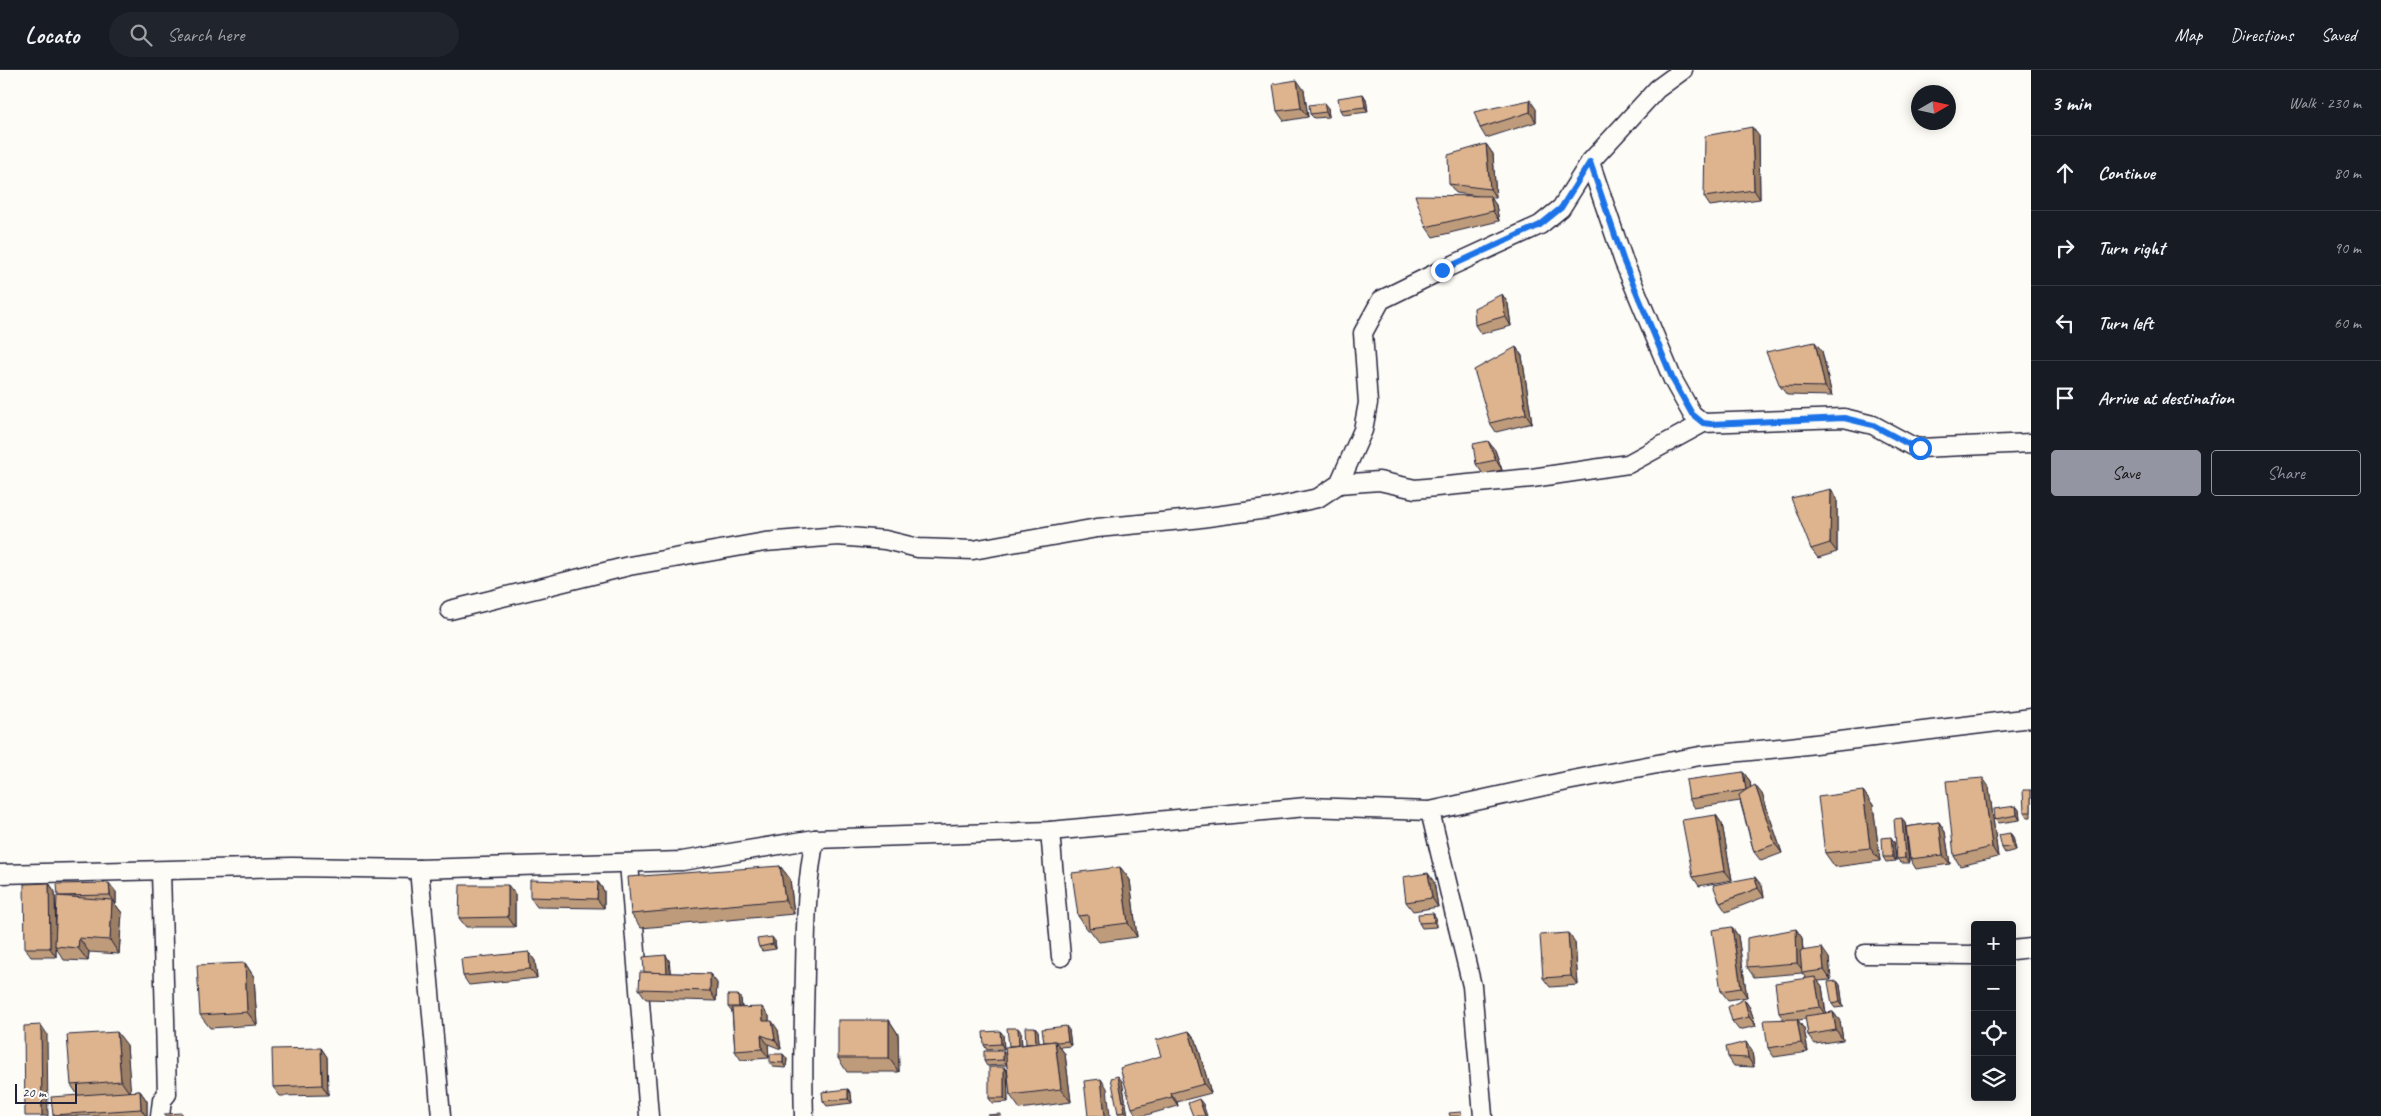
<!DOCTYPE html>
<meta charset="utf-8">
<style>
body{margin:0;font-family:Caveat,sans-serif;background:#20242c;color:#f1f3f6}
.controls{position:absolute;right:15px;bottom:15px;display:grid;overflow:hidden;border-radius:5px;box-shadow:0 2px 12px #0003}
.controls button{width:45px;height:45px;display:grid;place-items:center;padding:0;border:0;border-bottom:1px solid #363941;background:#171b24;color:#f1f3f6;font:25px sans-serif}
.compass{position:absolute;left:1911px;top:15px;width:45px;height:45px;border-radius:50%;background:#171b24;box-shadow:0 2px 12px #0003;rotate:81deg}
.scale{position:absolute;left:15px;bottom:12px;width:62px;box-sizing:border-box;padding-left:5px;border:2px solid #22223b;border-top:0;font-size:14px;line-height:18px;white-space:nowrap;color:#22223b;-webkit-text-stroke:4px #fdfcf7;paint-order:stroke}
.stop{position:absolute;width:15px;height:15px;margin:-11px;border:4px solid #1a73e8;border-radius:50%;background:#fff}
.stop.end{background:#1a73e8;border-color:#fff;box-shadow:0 1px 5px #0008}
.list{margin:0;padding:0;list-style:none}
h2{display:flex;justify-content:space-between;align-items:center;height:65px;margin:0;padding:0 20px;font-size:21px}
h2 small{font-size:16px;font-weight:400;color:#9ea1a6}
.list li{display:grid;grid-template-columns:32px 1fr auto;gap:15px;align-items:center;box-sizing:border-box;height:75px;padding:0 20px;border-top:1px solid #363941}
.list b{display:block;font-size:19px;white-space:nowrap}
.list em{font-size:16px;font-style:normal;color:#9ea1a6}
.actions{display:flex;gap:10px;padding:15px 20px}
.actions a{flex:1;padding:11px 0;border:1px solid #9495a2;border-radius:5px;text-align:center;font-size:18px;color:#9495a2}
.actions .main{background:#9495a2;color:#111}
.icon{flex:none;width:28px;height:28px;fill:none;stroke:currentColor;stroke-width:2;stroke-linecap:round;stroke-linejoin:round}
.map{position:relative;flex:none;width:2031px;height:1046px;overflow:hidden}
header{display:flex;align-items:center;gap:30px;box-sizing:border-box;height:70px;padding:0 25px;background:#171b24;border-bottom:1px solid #363941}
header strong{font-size:24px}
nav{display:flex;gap:28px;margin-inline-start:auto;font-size:18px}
.search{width:350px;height:45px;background:#20242c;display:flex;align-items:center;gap:12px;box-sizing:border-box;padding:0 18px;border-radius:28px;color:#9ea1a6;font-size:19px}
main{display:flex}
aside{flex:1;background:#171b24}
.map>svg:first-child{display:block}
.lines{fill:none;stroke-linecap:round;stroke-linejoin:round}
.street-casing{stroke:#22223b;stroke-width:21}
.street{stroke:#fdfcf7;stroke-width:18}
.wall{fill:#be9b7a;stroke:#22223b}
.shaded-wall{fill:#9b7e63;stroke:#22223b}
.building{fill:#ddb48e;stroke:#22223b}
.route{stroke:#1a73e8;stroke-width:6}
</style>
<header>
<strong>Locato</strong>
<div class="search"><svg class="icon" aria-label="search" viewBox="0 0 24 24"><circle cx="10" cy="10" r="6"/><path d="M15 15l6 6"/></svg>Search here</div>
<nav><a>Map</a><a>Directions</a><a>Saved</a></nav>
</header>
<main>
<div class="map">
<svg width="2031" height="1046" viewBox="0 0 2031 1046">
<rect width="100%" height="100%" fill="#fdfcf7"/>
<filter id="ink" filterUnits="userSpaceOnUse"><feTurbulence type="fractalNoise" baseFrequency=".02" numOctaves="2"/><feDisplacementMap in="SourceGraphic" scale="10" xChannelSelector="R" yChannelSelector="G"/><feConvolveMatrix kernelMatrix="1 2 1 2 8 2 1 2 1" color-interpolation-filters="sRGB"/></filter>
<g filter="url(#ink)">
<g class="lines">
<defs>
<g id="street">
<polyline points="1590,92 1624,192 1673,310 1692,344 1703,353 1844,348 1873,355 1912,376 1920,378 2031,373"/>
<polyline points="1339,414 1379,411 1415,419 1532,408 1628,394 1703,353"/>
<polyline points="450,540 629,496 765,472 838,466 885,470 918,478 973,480 1097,458 1193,449 1267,439 1318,428 1339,414 1363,360 1368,333 1363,263 1381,230 1442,200 1540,155 1561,138 1590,92 1657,19 1683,0"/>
<polyline points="1430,741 1472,916 1483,1046"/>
<polyline points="1050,761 1061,887"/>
<polyline points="629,793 649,1046"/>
<polyline points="419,799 441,1046"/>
<polyline points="0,804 292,797 419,799 682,791 815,769 1050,761 1306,737 1430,741 1567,711 1700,686 1790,677 2031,648"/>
<polyline points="2012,880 2031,878"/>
<polyline points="1865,884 1975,885"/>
<polyline points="160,1046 162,1030 167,1024 161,801"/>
<path d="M804,1046C802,998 804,950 805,901C806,856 806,812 815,769"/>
</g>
</defs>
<use href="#street" class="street-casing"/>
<use href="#street" class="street"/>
</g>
<g class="wall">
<polygon points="1304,20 1308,47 1284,51 1277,41"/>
<polygon points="1363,24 1366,29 1368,42 1343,45 1340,40"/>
<polygon points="1328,38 1329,47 1314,48 1310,44"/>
<polygon points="1536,39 1536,52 1486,68 1480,58"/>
<polygon points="1759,66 1760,129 1710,136 1704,127"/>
<polygon points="1486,74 1493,84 1496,128 1491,128 1496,135 1499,151 1433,167 1426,157 1478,126 1456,123 1449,114"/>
<polygon points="1502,224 1508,234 1511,256 1481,264 1475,255"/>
<polygon points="1516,277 1522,286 1532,353 1496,362 1490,353"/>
<polygon points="1822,281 1832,326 1787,325 1780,316"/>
<polygon points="1495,380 1502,400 1483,404 1476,394"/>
<polygon points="1831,419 1837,429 1837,482 1818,488 1811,479"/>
<polygon points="1743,702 1750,711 1751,718 1762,724 1782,783 1761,791 1754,782 1740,731 1695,738 1689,729"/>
<polygon points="1989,717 1998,787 1960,796 1954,786"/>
<polygon points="2031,720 2031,747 2027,747 2024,742"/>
<polygon points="1863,721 1873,735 1880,791 1835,797 1825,783"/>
<polygon points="2016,736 2019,740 2020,750 1999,753 1995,749"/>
<polygon points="1716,745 1722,754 1732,810 1699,816 1693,807"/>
<polygon points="1939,752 1945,762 1950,794 1916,799 1910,789 1906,760 1909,793 1901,793 1897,789 1905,753 1906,757"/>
<polygon points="2010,763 2013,767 2016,780 2005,783 2002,778"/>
<polygon points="1894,772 1896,791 1886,792 1883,787"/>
<polygon points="780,796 790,809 794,844 641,858 631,844"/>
<polygon points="1120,797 1130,810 1137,867 1099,872 1090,860 1088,860 1078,846"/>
<polygon points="598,812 604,821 604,838 537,837 530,827"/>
<polygon points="1434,812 1438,837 1413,841 1406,832"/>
<polygon points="49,813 55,822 56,856 58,827 116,822 116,834 115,834 122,843 119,884 89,882 88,891 64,890 56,878 56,887 31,887 25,878"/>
<polygon points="1762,816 1764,827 1726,842 1720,833"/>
<polygon points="515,824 515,857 466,857 459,848"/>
<polygon points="1433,843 1436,848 1437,857 1422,858 1419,853"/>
<polygon points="1732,857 1738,866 1747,927 1728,930 1721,921"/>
<polygon points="1796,859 1802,868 1803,880 1829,888 1831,910 1818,911 1822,916 1826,943 1833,942 1840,951 1843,970 1815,974 1808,965 1806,949 1798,950 1804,959 1808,982 1774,987 1768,978 1784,950 1779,943 1806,908 1802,903 1754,907 1747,897"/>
<polygon points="775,871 776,879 762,881 759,877"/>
<polygon points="1575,872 1578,915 1550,917 1543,908"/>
<polygon points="529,882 535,891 537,908 469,915 463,906"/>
<polygon points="669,890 670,903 710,904 717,913 716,931 646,929 639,919 644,902"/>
<polygon points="245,893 254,907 257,955 210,958 200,945"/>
<polygon points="1837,911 1840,915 1843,937 1835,938 1832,934"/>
<polygon points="738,925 741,929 742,937 769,946 769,951 778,960 781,979 768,974 769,988 741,990 735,981 732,942 728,937"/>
<polygon points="1744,929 1750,938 1756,956 1739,960 1732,951"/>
<polygon points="889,950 898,964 899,1002 847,1002 838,988"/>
<polygon points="1035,957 1038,961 1039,973 1044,972 1069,960 1071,976 1060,977 1065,984 1071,1032 1020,1039 1010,1025 1007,995 987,996 984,991 1006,984 1009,976 1021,962 1022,975 1026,974"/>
<polygon points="1000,961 1003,965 1004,979 987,980 984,975"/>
<polygon points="1189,961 1196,970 1211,1023 1177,1032 1178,1036 1143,1046 1137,1046 1132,1038 1161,986"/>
<polygon points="127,975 130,1022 140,1021 147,1031 147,1046 53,1046 53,1045 78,1025 71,1015"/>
<polygon points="321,978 327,987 328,1025 280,1026 273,1017"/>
<polygon points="1752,981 1754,997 1734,996 1728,987"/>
<polygon points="783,984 787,989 786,998 773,997 770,992"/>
<polygon points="1004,997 1007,1002 1008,1032 992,1033 989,1028"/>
<polygon points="1122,1011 1128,1046 1120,1046 1118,1043"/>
<polygon points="848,1019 851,1024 852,1033 827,1036 823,1031"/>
</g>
<g class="shaded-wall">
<polygon points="1297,10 1304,20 1308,47 1301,38"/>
<polygon points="1363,24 1366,29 1368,42 1365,37"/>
<polygon points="1530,30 1536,39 1536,52 1530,42"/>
<polygon points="1324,33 1328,38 1329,47 1326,42"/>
<polygon points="1752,57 1759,66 1760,129 1754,120"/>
<polygon points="1486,74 1493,84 1496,128 1490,119"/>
<polygon points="1490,126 1496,135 1499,151 1493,141"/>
<polygon points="1502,224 1508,234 1511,256 1505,246"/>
<polygon points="1815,272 1822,281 1832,326 1825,317"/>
<polygon points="1516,277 1522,286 1532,353 1526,344"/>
<polygon points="1488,371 1495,380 1502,400 1496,390"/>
<polygon points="1831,419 1837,429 1837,482 1830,473"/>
<polygon points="1743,702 1750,711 1752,730 1746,720"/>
<polygon points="1983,708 1989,717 1998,787 1992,777"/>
<polygon points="1755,715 1762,724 1782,783 1775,774"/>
<polygon points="1863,721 1873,735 1880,791 1870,778"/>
<polygon points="2016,736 2019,740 2020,750 2017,745"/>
<polygon points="1716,745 1722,754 1732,810 1725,801"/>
<polygon points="1902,748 1905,753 1909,793 1905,788"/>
<polygon points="1939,752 1945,762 1950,794 1943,785"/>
<polygon points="2010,763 2013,767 2016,780 2013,776"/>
<polygon points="1891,767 1894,772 1896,791 1893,787"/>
<polygon points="780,796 790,809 794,844 785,830"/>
<polygon points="1120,797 1130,810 1137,867 1128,853"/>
<polygon points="1428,803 1434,812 1438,837 1432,828"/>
<polygon points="1755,807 1762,816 1764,827 1758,818"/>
<polygon points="598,812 604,821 604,838 597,829"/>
<polygon points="49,813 55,822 56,876 55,876 56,878 56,887 50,878"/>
<polygon points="109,813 116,822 116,834 110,825"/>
<polygon points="508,815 515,824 515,857 508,847"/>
<polygon points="112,830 122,843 119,884 110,870"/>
<polygon points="1433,843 1436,848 1437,857 1434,852"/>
<polygon points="1732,857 1738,866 1747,927 1741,918"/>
<polygon points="1796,859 1802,868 1804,902 1797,893"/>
<polygon points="1568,863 1575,872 1578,915 1571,906"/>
<polygon points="772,867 775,871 776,879 773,874"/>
<polygon points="79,868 89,882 88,891 78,878"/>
<polygon points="1822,878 1829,888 1831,910 1824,900"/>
<polygon points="529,882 535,891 537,908 530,899"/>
<polygon points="666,885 669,890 671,908 667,903"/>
<polygon points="245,893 254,907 257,955 247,942"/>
<polygon points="710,904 717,913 716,931 710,921"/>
<polygon points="1815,907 1822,916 1826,946 1820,937"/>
<polygon points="1837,911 1840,915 1843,937 1840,932"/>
<polygon points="738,925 741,929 742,941 739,937"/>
<polygon points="1744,929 1750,938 1756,956 1749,947"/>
<polygon points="762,937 769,946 769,960 763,951"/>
<polygon points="1833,942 1840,951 1843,970 1836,960"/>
<polygon points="1797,949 1804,959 1808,982 1801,973"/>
<polygon points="889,950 898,964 899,1002 889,988"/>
<polygon points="772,951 778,960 781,979 775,970"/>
<polygon points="41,955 47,964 48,1046 42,1046"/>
<polygon points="1066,956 1069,960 1071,976 1068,971"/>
<polygon points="1035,957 1038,961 1040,981 1036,976"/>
<polygon points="1018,958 1021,962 1022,981 1019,976"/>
<polygon points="1000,961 1003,965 1004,979 1001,974"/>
<polygon points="1189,961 1196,970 1211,1023 1204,1014"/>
<polygon points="117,962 127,975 131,1025 121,1011"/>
<polygon points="761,965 768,974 769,988 762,979"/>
<polygon points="1055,971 1065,984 1071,1032 1061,1019"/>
<polygon points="1746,972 1752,981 1754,997 1748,988"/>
<polygon points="321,978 327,987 328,1025 322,1015"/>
<polygon points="1003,981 1006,985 1007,995 1003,990"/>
<polygon points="783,984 787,989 786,998 783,993"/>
<polygon points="1004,997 1007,1002 1008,1032 1004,1028"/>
<polygon points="1118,1006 1122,1011 1128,1046 1125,1042"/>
<polygon points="1101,1009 1107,1018 1110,1046 1105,1046"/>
<polygon points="848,1019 851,1024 852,1033 848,1029"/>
<polygon points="140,1021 147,1031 147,1046 146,1046 141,1039"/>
<polygon points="1171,1023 1177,1032 1178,1036 1172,1027"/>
<polygon points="1199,1029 1203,1034 1207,1046 1205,1046"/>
</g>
<g class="building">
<polygon points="1297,10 1301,38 1277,41 1273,14"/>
<polygon points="1363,24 1365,37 1340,40 1338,28"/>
<polygon points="1530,30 1530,42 1480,58 1474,42"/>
<polygon points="1324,33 1326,42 1310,44 1309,35"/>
<polygon points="1752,57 1754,120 1704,127 1705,66"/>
<polygon points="1486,74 1490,119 1449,114 1448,85"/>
<polygon points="1415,125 1490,126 1493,141 1426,157"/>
<polygon points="1502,224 1505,246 1475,255 1474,238"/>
<polygon points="1815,272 1825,317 1780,316 1766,282"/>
<polygon points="1516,277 1526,344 1490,353 1474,300"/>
<polygon points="1488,371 1496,390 1476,394 1473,374"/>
<polygon points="1831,419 1830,473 1811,479 1791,428"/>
<polygon points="1743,702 1746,720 1755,715 1775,774 1754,782 1739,725 1746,720 1689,729 1686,710"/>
<polygon points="1983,708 1992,777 1954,786 1946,711"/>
<polygon points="2023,720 2031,720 2031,742 2024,742"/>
<polygon points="1863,721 1870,778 1825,783 1818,727"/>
<polygon points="2016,736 2017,745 1995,749 1994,739"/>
<polygon points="1716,745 1725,801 1693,807 1682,750"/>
<polygon points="1902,748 1905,788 1897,789 1894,749"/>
<polygon points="1939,752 1943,785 1910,789 1906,757"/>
<polygon points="2010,763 2013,776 2002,778 1999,765"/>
<polygon points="1891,767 1893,787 1883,787 1882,768"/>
<polygon points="780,796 785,830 631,844 628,807"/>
<polygon points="1120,797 1128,853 1089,858 1088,845 1078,846 1072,803"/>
<polygon points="1428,803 1432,828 1406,832 1403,807"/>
<polygon points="1755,807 1758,818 1720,833 1713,815"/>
<polygon points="530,810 598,812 597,829 530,827"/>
<polygon points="49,813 50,878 25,878 24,814"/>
<polygon points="109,813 110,825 58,826 57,814"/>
<polygon points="460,815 508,815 508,847 459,848"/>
<polygon points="57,826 112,830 110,870 79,868 78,878 55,876"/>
<polygon points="1433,843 1434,852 1419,853 1418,844"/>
<polygon points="1732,857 1741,918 1721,921 1712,860"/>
<polygon points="1796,859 1797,893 1747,897 1747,868"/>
<polygon points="1568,863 1571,906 1543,908 1540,865"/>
<polygon points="772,867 773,874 759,877 757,869"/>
<polygon points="1822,878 1824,900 1802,903 1800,881"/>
<polygon points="529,882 530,899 463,906 461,889"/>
<polygon points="666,885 667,903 644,902 643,887"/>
<polygon points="245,893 247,942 200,945 197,895"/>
<polygon points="640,902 710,904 710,921 639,919"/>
<polygon points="1815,907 1820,937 1779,943 1775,913"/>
<polygon points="1837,911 1840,932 1832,934 1828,912"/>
<polygon points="728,925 738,925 739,937 728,937"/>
<polygon points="1744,929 1749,947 1732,951 1728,937"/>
<polygon points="762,937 763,951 772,951 775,970 761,965 762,979 735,981 732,938"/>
<polygon points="1833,942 1836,960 1808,965 1805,946"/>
<polygon points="1797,949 1801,973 1768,978 1764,950"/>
<rect x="838" y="950" width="51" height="38"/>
<polygon points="41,955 42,1046 25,1046 24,956"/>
<polygon points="1066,956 1068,971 1057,972 1055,971 1044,972 1042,959"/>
<polygon points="1025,957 1035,957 1036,973 1026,974"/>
<polygon points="1007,958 1018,958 1019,975 1009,976"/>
<polygon points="1000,961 1001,974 984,975 983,962"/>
<polygon points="1189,961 1204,1014 1171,1023 1172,1027 1132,1038 1120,998 1161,986 1156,970"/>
<polygon points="117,962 121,1011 71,1015 67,965"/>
<polygon points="1055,971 1061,1019 1010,1025 1005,977"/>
<polygon points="1746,972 1748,988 1728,987 1726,977"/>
<polygon points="321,978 322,1015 273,1017 272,979"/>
<polygon points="984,981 1003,981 1003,990 984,991"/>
<polygon points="770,984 783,984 783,993 770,992"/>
<rect x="989" y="997" width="15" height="31"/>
<polygon points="1118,1006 1125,1042 1118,1043 1111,1008"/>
<polygon points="1101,1009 1105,1046 1088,1046 1084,1011"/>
<polygon points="848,1019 848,1029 823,1031 822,1022"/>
<polygon points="140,1021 141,1039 53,1045 51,1027"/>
<polygon points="1199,1029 1205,1046 1193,1046 1188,1033"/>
<polygon points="1461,1042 1461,1046 1450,1046 1449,1043"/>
<polygon points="182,1043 182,1046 165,1046 165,1044"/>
<polygon points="1001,1044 1001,1046 988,1046 987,1045"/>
</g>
</g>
<g class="lines" filter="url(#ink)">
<polyline class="route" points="1442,200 1540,155 1561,138 1590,92 1624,192 1673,310 1692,344 1703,353 1711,354 1844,348 1873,355 1912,376 1920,378"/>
</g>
</svg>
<div class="controls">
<button>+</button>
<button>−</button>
<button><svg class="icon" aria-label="locate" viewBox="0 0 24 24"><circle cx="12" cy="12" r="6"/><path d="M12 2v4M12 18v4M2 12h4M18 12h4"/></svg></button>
<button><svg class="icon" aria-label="layers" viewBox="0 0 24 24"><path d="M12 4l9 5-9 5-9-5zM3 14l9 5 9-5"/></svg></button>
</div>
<svg class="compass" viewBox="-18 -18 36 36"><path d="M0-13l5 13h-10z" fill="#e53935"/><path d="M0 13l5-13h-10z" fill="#9ea1a6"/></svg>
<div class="scale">20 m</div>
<div class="stop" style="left:1920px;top:378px"></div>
<div class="stop end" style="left:1442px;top:200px"></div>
</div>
<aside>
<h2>3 min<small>Walk · 230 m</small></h2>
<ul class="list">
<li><svg class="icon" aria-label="ahead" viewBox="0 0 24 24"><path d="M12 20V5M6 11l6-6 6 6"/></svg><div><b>Continue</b></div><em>80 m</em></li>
<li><svg class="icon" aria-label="right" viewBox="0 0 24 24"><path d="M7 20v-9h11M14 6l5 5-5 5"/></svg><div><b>Turn right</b></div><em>90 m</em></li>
<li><svg class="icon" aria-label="left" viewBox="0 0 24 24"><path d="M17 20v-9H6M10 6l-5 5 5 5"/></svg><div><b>Turn left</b></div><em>60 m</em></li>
<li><svg class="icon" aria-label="arrive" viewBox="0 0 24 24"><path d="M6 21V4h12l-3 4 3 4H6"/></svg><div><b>Arrive at destination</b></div></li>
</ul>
<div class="actions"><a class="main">Save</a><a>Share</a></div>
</aside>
</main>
